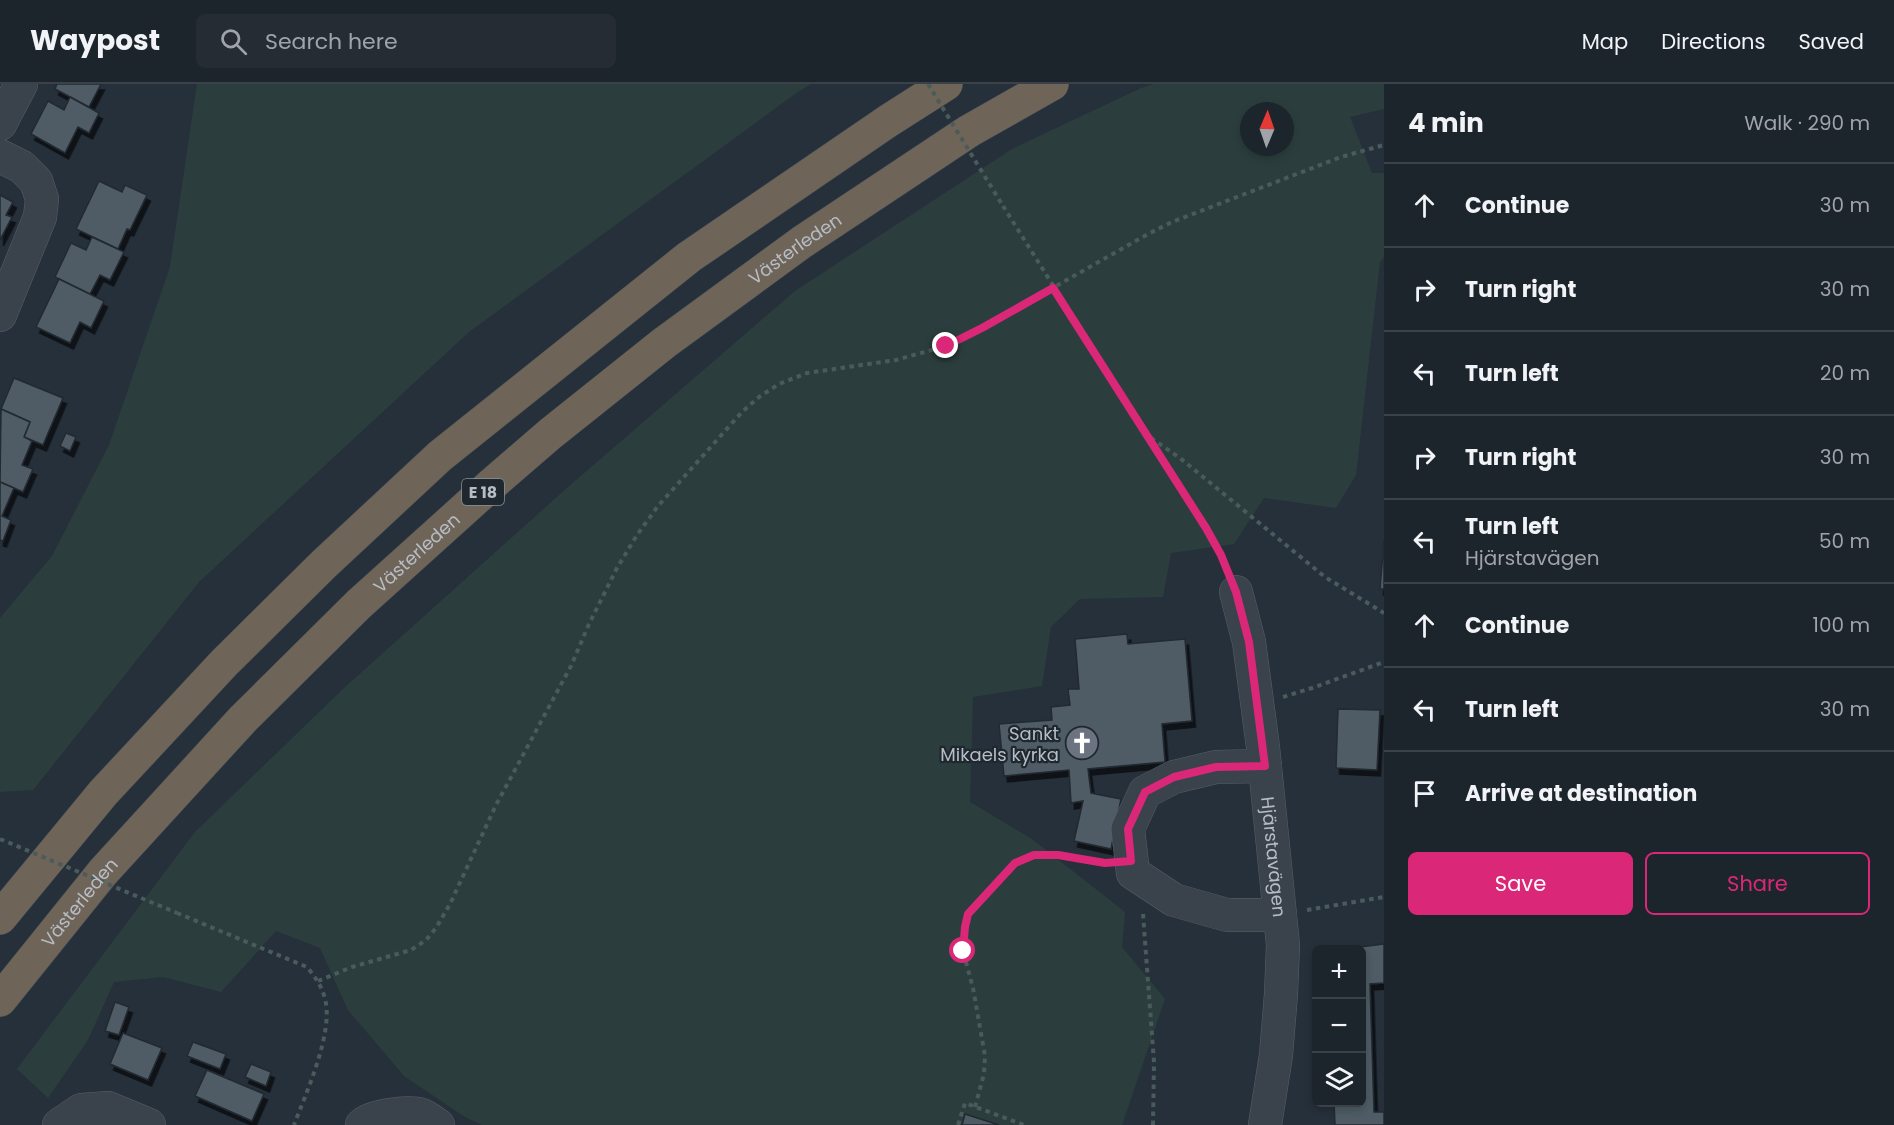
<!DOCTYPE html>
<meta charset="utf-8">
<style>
body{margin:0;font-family:Poppins,sans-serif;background:#252c34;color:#f1f3f6}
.controls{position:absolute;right:18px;bottom:18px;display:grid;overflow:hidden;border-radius:9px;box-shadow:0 3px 9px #0003}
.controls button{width:54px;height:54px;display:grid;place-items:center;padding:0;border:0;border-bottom:2px solid #3a4148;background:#1c242c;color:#f1f3f6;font:30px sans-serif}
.compass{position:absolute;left:1240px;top:18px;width:54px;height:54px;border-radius:50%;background:#1c242c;box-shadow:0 3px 9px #0003;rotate:2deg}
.stop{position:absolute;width:18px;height:18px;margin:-14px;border:4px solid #db2777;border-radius:50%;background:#fff}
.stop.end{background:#db2777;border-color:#fff;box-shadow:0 2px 6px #0008}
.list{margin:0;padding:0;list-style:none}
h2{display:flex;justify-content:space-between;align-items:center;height:78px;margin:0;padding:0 24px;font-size:26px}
h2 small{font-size:20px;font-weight:400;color:#a0a4a9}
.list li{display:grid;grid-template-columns:39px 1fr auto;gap:18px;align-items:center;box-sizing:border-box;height:84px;padding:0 24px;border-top:2px solid #3a4148}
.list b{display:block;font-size:22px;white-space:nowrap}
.list p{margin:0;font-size:20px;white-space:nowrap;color:#a0a4a9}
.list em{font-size:20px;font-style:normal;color:#a0a4a9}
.actions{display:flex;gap:12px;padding:18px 24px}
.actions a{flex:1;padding:14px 0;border:2px solid #db2777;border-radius:9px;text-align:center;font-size:21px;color:#db2777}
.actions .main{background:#db2777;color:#fff}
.icon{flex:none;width:33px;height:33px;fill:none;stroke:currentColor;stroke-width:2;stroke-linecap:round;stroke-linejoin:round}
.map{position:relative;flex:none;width:1384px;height:1041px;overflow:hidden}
header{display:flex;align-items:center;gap:36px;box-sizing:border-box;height:84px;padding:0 30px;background:#1c242c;border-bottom:2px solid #3a4148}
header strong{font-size:28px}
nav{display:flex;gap:33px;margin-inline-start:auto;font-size:21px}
.search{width:420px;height:54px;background:#252c34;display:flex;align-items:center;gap:15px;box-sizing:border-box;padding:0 21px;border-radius:9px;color:#a0a4a9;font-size:22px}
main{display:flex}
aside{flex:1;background:#1c242c}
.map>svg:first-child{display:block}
.green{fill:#2b3e3d;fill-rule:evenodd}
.building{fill:#505b65;stroke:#212931;stroke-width:1.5;filter:url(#shadow)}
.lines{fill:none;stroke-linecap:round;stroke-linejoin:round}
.minor-casing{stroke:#586068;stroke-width:34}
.highway-casing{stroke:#454d55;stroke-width:34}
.path{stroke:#4a5b5c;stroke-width:4;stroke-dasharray:4.5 4.5;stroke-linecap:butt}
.minor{stroke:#3a424b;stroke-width:33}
.highway{stroke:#6f6458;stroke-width:33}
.path-bridge{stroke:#4a5b5c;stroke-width:4;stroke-dasharray:4.5 4.5;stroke-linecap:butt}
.route{stroke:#db2777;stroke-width:8}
.labels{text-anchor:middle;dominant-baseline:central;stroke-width:4.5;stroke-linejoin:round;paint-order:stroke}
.shield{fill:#1f272f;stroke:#899099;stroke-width:1.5}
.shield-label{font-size:16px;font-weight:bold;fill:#b6bdc6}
.street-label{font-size:18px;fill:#b6bdc6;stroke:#1f272f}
.poi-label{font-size:18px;fill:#b6bdc6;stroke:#1f272f;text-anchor:end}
</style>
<header>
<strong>Waypost</strong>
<div class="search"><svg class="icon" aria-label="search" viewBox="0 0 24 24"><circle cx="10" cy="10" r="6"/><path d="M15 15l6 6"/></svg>Search here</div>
<nav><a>Map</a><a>Directions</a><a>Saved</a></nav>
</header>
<main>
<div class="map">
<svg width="1384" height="1041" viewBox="0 0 1384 1041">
<defs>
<filter id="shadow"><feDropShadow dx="3.5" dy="6" stdDeviation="0" flood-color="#0009"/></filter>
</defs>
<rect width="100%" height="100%" fill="#26303a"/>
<g class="green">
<polygon points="197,0 811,0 795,10 469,248 199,498 33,706 0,708 0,534 52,472 109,361 170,183"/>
<path d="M1154,0H1384V25L1350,33L1372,89H1384V173L1380,178L1356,391L1336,424L1264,414L1234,460L1171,469L1163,513L1080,515L1051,543L1042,602L973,613L970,718L1032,755L1125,828L1122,863L1165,915L1122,1041H482L465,1033L404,992L348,926L320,864L276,847L221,908L163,893L114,898L88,956L48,1014L17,985L195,748L344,604L568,403L795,207L1012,65L1141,4ZM1249,27H1285V63H1249Z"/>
</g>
<g class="building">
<polygon points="57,0 101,0 89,23 55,5"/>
<polygon points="70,13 99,29 89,49 78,43 65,69 31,50 48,17 64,26"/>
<polygon points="99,97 122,108 125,101 147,111 130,146 127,145 118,165 76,145"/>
<polygon points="0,111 13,118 6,131 12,133 0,156"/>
<polygon points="92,153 124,168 110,196 100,191 90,210 55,193 71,159 86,166"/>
<polygon points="59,195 104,217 91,244 80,238 70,259 36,243"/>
<polygon points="14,294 63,314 43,361 24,353 30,338 1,325"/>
<polygon points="1,325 30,338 24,353 32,357 22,381 33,385 23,408 0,398"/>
<polygon points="66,349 76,353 70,367 60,362"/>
<polygon points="0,398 14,404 2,432 11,436 3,457 0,456"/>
<polygon points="1384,456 1384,505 1380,505"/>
<polygon points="1127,550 1128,560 1185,555 1192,637 1162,640 1165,678 1088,685 1091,709 1121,715 1111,765 1074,757 1083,717 1071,719 1069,686 1004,692 999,640 1052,636 1051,623 1070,621 1068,605 1079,605 1075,555"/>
<polygon points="1338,625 1380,626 1377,686 1336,684"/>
<polygon points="1384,860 1384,899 1370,900 1374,1028 1384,1028 1384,1041 1335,1041 1334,1018 1362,1018 1362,866 1335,866"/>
<polygon points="115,918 129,923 119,951 105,947"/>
<polygon points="123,949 162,964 148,996 110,980"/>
<polygon points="193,958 226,970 220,985 187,972"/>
<polygon points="251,980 271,988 266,1002 245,993"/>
<polygon points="207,986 264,1010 252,1037 195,1012"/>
<polygon points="965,1030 999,1041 962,1041"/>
</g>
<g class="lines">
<defs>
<g id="minor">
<polyline points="0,40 21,0"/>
<polyline points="0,72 22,83 36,97 42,115 40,133 0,231"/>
<path id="s1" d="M1236,508L1249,558L1263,663L1283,861L1281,910L1276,971L1265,1041"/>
<polyline points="1265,682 1216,683 1174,693 1145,708 1128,745 1133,789 1174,816 1227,831 1280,831"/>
<polyline points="59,1041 81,1026 108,1024 149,1041"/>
<path d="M362,1041C372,1031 408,1027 422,1031C427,1033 433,1038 438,1041"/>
</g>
<g id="highway">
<polyline points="0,834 103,709 224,579 324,480 440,372 689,173 888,37 946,0"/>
<path id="s2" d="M0,916L103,788L243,635L359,520L491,401L550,350L664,259L802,158L969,47L1052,0"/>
</g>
</defs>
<use href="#minor" class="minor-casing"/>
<use href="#highway" class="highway-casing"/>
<g class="path">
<polyline points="1003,122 1206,444 1225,482"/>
<polyline points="1151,354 1180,374 1325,493 1384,529"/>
<polyline points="1283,613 1312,604 1384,578"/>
<polyline points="1307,826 1384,813"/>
<path d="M177,829L307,883C315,893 322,902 325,915C334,948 306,1009 294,1041"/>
<polyline points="1143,830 1154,978 1153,1041"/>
<polyline points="318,897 352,883 411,866 426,856 436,844 450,820 496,721 571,582 589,540 617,484 637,451 658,422 742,328 759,313 779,300 807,289 896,276 946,262 982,244 1148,150 1172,138 1341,73 1384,61"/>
<polyline points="975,1023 984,990 985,972 973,904 963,867 965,843 968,830 1015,779 1034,771 1058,771 1104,779"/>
<polyline points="958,1041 965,1019 1024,1041"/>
</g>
<use href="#minor" class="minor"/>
<use href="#highway" class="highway"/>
<g class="path-bridge">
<polyline points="928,0 1003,122"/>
<polyline points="0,755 177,829"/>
</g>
</g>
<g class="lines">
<polyline class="route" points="946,262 982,244 1053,204 1206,444 1221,471 1236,508 1249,558 1265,682 1216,683 1174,693 1145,708 1128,745 1131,777 1105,779 1058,771 1034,771 1015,779 968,830 965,843 963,867"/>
</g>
<defs>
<symbol id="church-disc" viewBox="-11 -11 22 22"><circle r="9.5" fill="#6b7280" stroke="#1f272f"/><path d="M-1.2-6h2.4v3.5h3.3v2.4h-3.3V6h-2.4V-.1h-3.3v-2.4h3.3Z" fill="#fff"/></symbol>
</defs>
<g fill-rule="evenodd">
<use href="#church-disc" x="1063" y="640" width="38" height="38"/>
</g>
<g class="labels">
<rect class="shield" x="462" y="395" width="42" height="26" rx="4.5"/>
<g class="shield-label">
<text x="483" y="408">E 18</text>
</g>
<g class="street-label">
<text stroke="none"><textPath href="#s2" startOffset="1098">Västerleden</textPath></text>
<text stroke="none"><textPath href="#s2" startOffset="612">Västerleden</textPath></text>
<text stroke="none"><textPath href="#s1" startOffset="268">Hjärstavägen</textPath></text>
<text stroke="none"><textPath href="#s2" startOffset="126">Västerleden</textPath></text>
</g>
<g class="poi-label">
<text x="1059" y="649">Sankt<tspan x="1059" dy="21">Mikaels kyrka</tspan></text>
</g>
</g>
</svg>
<div class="controls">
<button>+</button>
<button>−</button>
<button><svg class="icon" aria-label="layers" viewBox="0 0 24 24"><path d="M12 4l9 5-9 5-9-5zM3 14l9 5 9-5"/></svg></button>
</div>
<svg class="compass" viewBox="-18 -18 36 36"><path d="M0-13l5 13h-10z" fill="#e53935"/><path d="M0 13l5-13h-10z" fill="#a0a4a9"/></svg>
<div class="stop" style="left:963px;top:867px"></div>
<div class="stop end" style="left:946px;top:262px"></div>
</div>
<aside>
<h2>4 min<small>Walk · 290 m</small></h2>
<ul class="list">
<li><svg class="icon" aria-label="ahead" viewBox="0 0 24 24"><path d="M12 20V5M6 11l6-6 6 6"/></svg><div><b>Continue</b></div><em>30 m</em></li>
<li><svg class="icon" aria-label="right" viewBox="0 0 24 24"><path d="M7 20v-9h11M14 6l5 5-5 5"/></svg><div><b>Turn right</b></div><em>30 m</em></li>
<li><svg class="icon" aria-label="left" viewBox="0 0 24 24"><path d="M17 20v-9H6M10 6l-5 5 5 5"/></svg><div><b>Turn left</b></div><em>20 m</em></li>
<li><svg class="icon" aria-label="right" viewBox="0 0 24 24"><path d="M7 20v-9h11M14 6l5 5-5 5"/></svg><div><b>Turn right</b></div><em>30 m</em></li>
<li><svg class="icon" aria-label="left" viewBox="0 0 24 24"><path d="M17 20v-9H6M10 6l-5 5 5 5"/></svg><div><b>Turn left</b><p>Hjärstavägen</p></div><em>50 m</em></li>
<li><svg class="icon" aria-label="ahead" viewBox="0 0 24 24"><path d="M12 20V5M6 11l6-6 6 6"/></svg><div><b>Continue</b></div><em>100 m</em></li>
<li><svg class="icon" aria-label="left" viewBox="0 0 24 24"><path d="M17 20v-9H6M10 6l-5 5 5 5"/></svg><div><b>Turn left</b></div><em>30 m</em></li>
<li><svg class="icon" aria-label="arrive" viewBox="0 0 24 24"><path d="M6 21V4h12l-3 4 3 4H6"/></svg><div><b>Arrive at destination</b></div></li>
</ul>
<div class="actions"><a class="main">Save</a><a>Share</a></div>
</aside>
</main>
